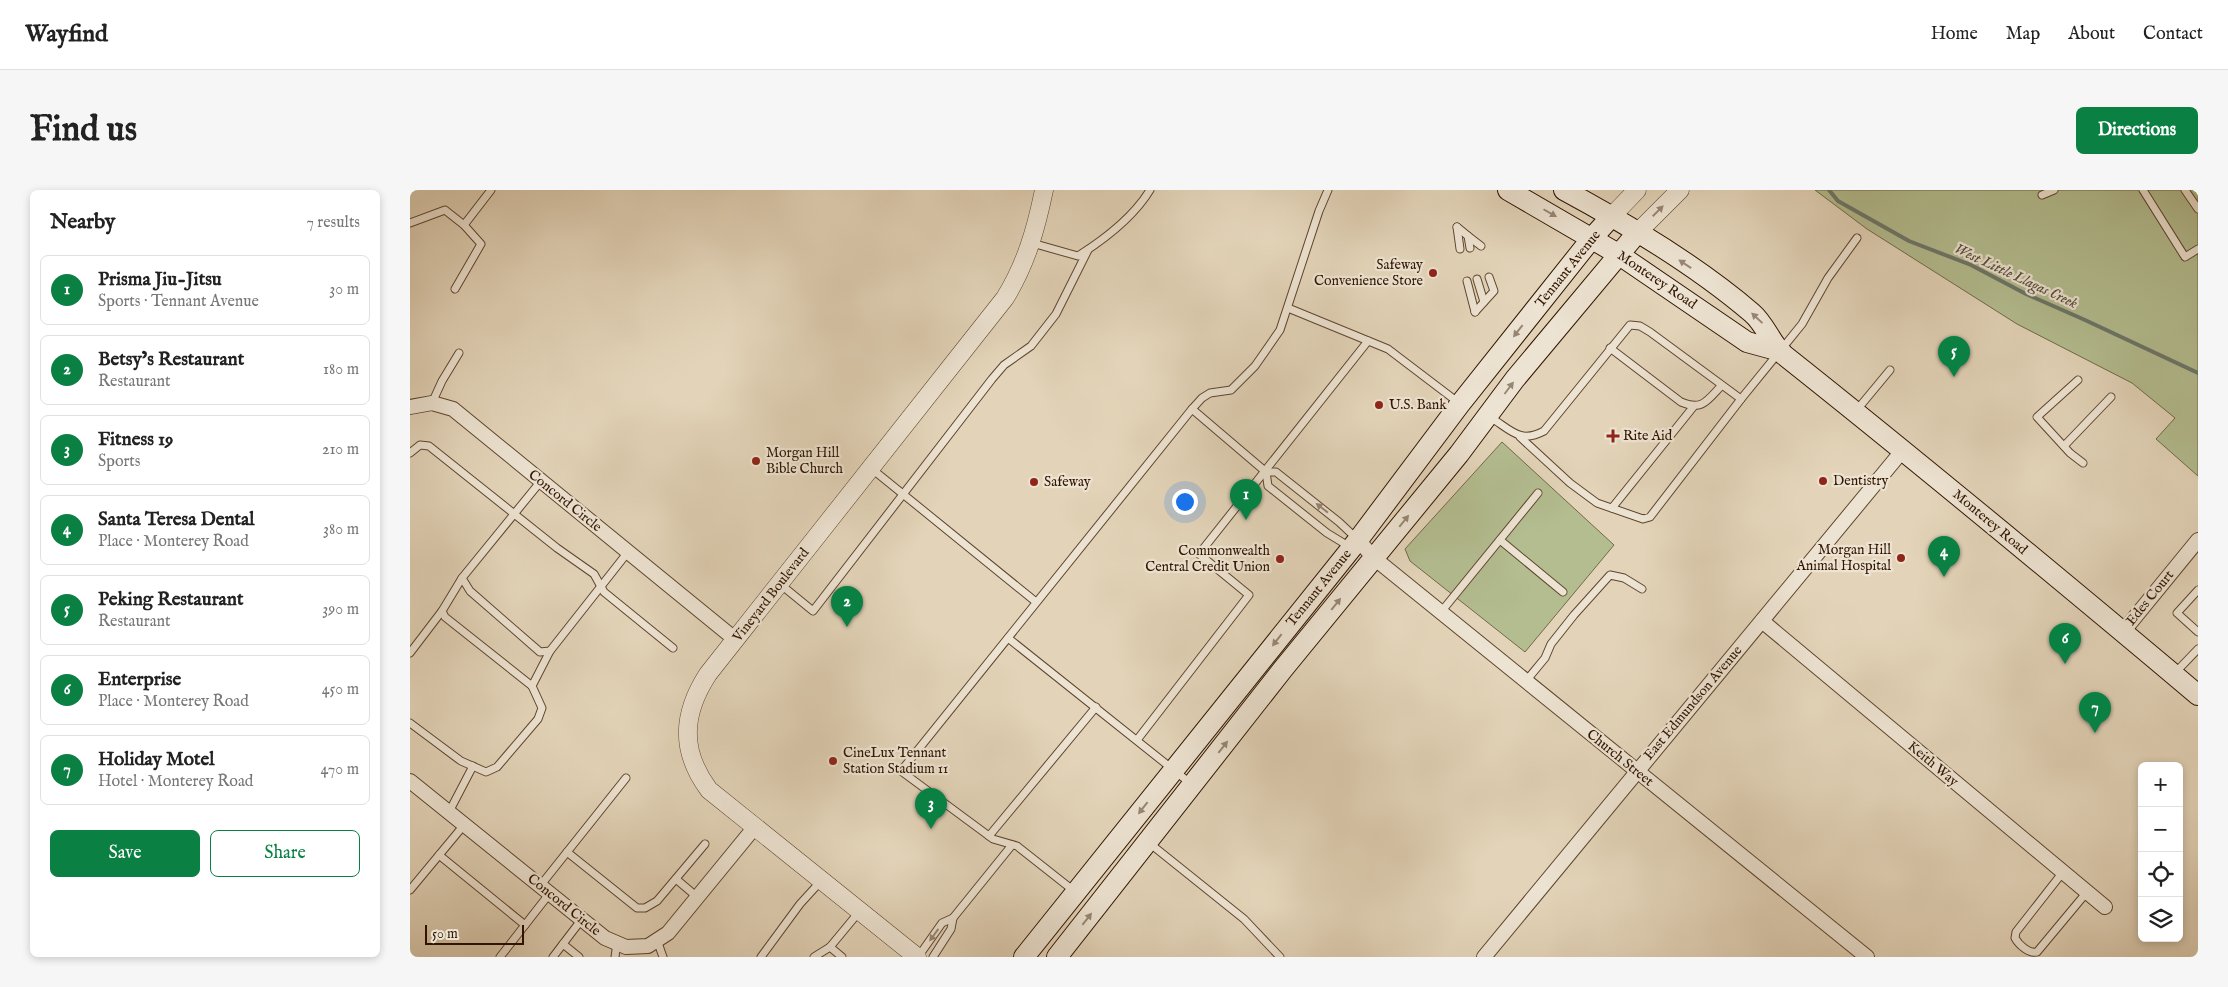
<!DOCTYPE html>
<meta charset="utf-8">
<style>
body{margin:0;font-family:"IM FELL English",serif;background:#f6f6f6;color:#222}
.controls{position:absolute;right:15px;bottom:15px;display:grid;overflow:hidden;border-radius:8px;box-shadow:0 2px 8px #0003}
.controls button{width:45px;height:45px;display:grid;place-items:center;padding:0;border:0;border-bottom:1px solid #e0e0e0;background:#fff;color:#222;font:25px sans-serif}
.scale{position:absolute;left:15px;bottom:12px;width:99px;box-sizing:border-box;padding-left:5px;border:2px solid #311500;border-top:0;font-size:14px;line-height:18px;white-space:nowrap;color:#311500;-webkit-text-stroke:4px #ede3d2;paint-order:stroke}
.you{position:absolute;left:774px;top:311px;width:18px;height:18px;margin:-12px;border:4px solid #fff;border-radius:50%;background:#1a73e8;box-shadow:0 0 0 8px #1a73e833}
.badge{display:grid;place-items:center;width:32px;height:32px;border-radius:50%;background:#0b8043;color:#fff;font-size:16px;font-weight:700}
.pin{position:absolute;translate:-50% -41px;filter:drop-shadow(0 1px 2px #0008)}
.pin::after{content:'';position:absolute;top:26px;width:18px;height:15px;background:inherit;clip-path:polygon(0 0,100% 0,50% 100%)}
.list{margin:0;padding:0;list-style:none}
h2{display:flex;justify-content:space-between;align-items:center;height:65px;margin:0;padding:0 20px;font-size:21px}
h2 small{font-size:16px;font-weight:400;color:#767676}
.list li{display:grid;grid-template-columns:32px 1fr auto;gap:15px;align-items:center;box-sizing:border-box;height:70px;margin:0 10px 10px;padding:0 10px;border:1px solid #e0e0e0;border-radius:8px}
.list b{display:block;font-size:19px;white-space:nowrap}
.list p{margin:0;font-size:16px;white-space:nowrap;color:#767676}
.list em{font-size:16px;font-style:normal;color:#767676}
.actions{display:flex;gap:10px;padding:15px 20px}
.actions a{flex:1;padding:11px 0;border:1px solid #0b8043;border-radius:8px;text-align:center;font-size:18px;color:#0b8043}
.actions .main{background:#0b8043;color:#fff}
.icon{flex:none;width:28px;height:28px;fill:none;stroke:currentColor;stroke-width:2;stroke-linecap:round;stroke-linejoin:round}
.map{position:relative;flex:none;width:1788px;height:767px;overflow:hidden;border-radius:8px}
header{display:flex;align-items:center;gap:30px;box-sizing:border-box;height:70px;padding:0 25px;background:#fff;border-bottom:1px solid #e0e0e0}
header strong{font-size:24px}
nav{display:flex;gap:28px;margin-inline-start:auto;font-size:18px}
.intro{display:flex;align-items:center;justify-content:space-between;box-sizing:border-box;height:120px;padding:0 30px}
h1{margin:0;font-size:35px}
.button{padding:12px 22px;border-radius:8px;background:#0b8043;color:#fff;font-size:18px;font-weight:700}
main{display:flex;gap:30px;padding:0 30px}
aside{flex:1;background:#fff;border-radius:8px;box-shadow:0 2px 8px #0003}
.map>svg:first-child{display:block}
.green{fill:#b3bd90;stroke:#726948}
.lines{fill:none;stroke-linecap:round;stroke-linejoin:round}
.stream{stroke:#6d776a;stroke-width:4}
.service-casing{stroke:#5e452e;stroke-width:9}
.minor-casing{stroke:#5e452e;stroke-width:16}
.tertiary-casing{stroke:#5e452e;stroke-width:19}
.secondary-casing{stroke:#311500;stroke-width:22}
.service{stroke:#ede3d2;stroke-width:7}
.minor{stroke:#ede3d2;stroke-width:14}
.tertiary{stroke:#ede3d2;stroke-width:18}
.secondary{stroke:#ede3d2;stroke-width:20}
.oneway{fill:#988674}
.poi-dot{fill:#8f2418;stroke:#ede3d2;stroke-width:2}
.labels{text-anchor:middle;dominant-baseline:central;stroke-width:4.5;stroke-linejoin:round;paint-order:stroke}
.poi-label{font-size:14px;fill:#311500;stroke:#ede3d2;text-anchor:start}
.street-label{font-size:14px;fill:#311500;stroke:#ede3d2}
.water-label{font-size:15px;font-style:italic;fill:#544e3e;stroke:#ede3d2}
</style>
<header>
<strong>Wayfind</strong>
<nav><a>Home</a><a>Map</a><a>About</a><a>Contact</a></nav>
</header>
<div class="intro"><h1>Find us</h1><a class="button">Directions</a></div>
<main>
<aside>
<h2>Nearby<small>7 results</small></h2>
<ul class="list">
<li><span class="badge">1</span><div><b>Prisma Jiu-Jitsu</b><p>Sports · Tennant Avenue</p></div><em>30 m</em></li>
<li><span class="badge">2</span><div><b>Betsy’s Restaurant</b><p>Restaurant</p></div><em>180 m</em></li>
<li><span class="badge">3</span><div><b>Fitness 19</b><p>Sports</p></div><em>210 m</em></li>
<li><span class="badge">4</span><div><b>Santa Teresa Dental</b><p>Place · Monterey Road</p></div><em>380 m</em></li>
<li><span class="badge">5</span><div><b>Peking Restaurant</b><p>Restaurant</p></div><em>390 m</em></li>
<li><span class="badge">6</span><div><b>Enterprise</b><p>Place · Monterey Road</p></div><em>450 m</em></li>
<li><span class="badge">7</span><div><b>Holiday Motel</b><p>Hotel · Monterey Road</p></div><em>470 m</em></li>
</ul>
<div class="actions"><a class="main">Save</a><a>Share</a></div>
</aside>
<div class="map">
<svg width="1788" height="767" viewBox="0 0 1788 767">
<rect width="100%" height="100%" fill="#e3d4b9"/>
<filter id="stains"><feTurbulence type="fractalNoise" baseFrequency=".004" numOctaves="4"/><feColorMatrix values="0 0 0 0 .2 0 0 0 0 .09 0 0 0 0 .02 0 0 0 .5 -.17"/></filter>
<radialGradient id="worn" r=".72"><stop offset=".6" stop-color="#630" stop-opacity="0"/><stop offset="1" stop-color="#630" stop-opacity=".3"/></radialGradient>
<g class="green">
<polygon points="1405,0 1788,0 1788,286 1746,249 1765,228 1722,193 1607,134 1457,39"/>
<polygon points="1092,252 1204,355 1115,462 1000,371 995,359"/>
</g>
<g class="lines">
<polyline class="stream" points="1419,0 1428,11 1499,51 1561,75 1616,104 1675,130 1788,183"/>
<defs>
<g id="service">
<polyline points="1733,0 1775,67 1788,59"/>
<polyline points="1775,0 1788,19"/>
<polyline points="1632,5 1644,0"/>
<polyline points="0,33 35,20 54,35 81,0"/>
<polyline points="1047,37 1058,46 1060,58"/>
<polyline points="1047,37 1050,59"/>
<polyline points="1058,46 1071,56"/>
<path d="M622,53L668,66C695,49 723,28 740,0"/>
<polyline points="1057,91 1065,122"/>
<polyline points="45,99 71,54 54,35"/>
<polyline points="1074,112 1084,101 1079,87"/>
<polyline points="878,118 978,159 1049,213"/>
<polyline points="1065,122 1074,112 1067,89"/>
<path d="M1200,158L1271,212C1292,221 1297,211 1311,196"/>
<polyline points="1668,190 1627,227 1660,263 1673,273"/>
<polyline points="22,213 32,191 49,163"/>
<polyline points="782,219 856,282"/>
<polyline points="1446,221 1480,180"/>
<path d="M1080,227C1101,240 1110,254 1134,241L1220,135L1230,136L1240,142L1331,209L1392,134L1418,88L1447,48"/>
<polyline points="1110,247 1160,293 1187,313 1233,329 1240,327 1331,209"/>
<polyline points="1654,256 1701,207"/>
<polyline points="0,263 10,255 19,256 147,358 184,384 194,402 263,458"/>
<polyline points="462,279 626,412"/>
<polyline points="131,291 52,388 60,401 130,462 140,461 218,362"/>
<polyline points="1202,318 1284,216"/>
<polyline points="1090,350 1153,402"/>
<polyline points="940,357 917,343 858,296 856,282 866,282 929,332 946,348"/>
<polyline points="52,388 32,421 35,427 122,496"/>
<polyline points="370,394 403,421 582,189 594,175 621,156 646,124 678,60"/>
<polyline points="1788,400 1767,423 1788,442"/>
<polyline points="1031,422 1128,303"/>
<polyline points="598,448 780,593"/>
<polyline points="0,463 32,421"/>
<polyline points="1764,484 1788,459"/>
<polyline points="1116,491 1135,468 1141,454 1164,425 1200,385 1214,388 1232,399"/>
<polyline points="0,533 51,571 76,582 87,577 128,529 132,518 122,496 140,461"/>
<polyline points="727,550 839,405 789,364 958,151"/>
<polyline points="39,622 63,576"/>
<polyline points="579,646 686,517"/>
<polyline points="738,652 834,729 870,767"/>
<polyline points="157,662 227,718 235,718 247,711 295,654"/>
<polyline points="29,665 115,735"/>
<path d="M1653,682L1606,742L1605,748C1609,755 1619,764 1627,762L1677,702"/>
<polyline points="266,689 286,706"/>
<polyline points="130,696 216,588"/>
<polyline points="0,700 54,635"/>
<polyline points="664,701 607,656 583,649 491,581 782,219 792,208 800,203 821,200 845,176 870,140 909,21 918,0"/>
<polyline points="247,750 253,767"/>
<polyline points="153,754 169,767"/>
<polyline points="420,757 432,767"/>
<polyline points="90,767 140,703"/>
<polyline points="143,767 172,729"/>
<polyline points="205,767 207,753"/>
<polyline points="351,767 390,714 411,691"/>
<polyline points="404,767 420,757 449,722"/>
<polyline points="508,767 532,733 543,728 602,655"/>
<polyline points="523,767 541,739 543,728"/>
</g>
<g id="minor">
<polyline points="0,217 22,213 43,219 326,450"/>
<polyline points="948,350 964,368 1457,767"/>
<polyline points="1352,431 1695,717"/>
<polyline points="1712,443 1788,350"/>
<polyline points="0,591 195,748 216,757 238,756 258,743 344,638"/>
<polyline points="1074,767 1493,260"/>
</g>
<g id="tertiary">
<polyline points="1201,27 1227,0"/>
<polyline points="1227,43 1270,0"/>
<path d="M507,767L299,600C270,561 272,524 298,484L595,108C616,74 626,39 634,0"/>
</g>
<g id="secondary">
<polyline points="1098,0 1208,64 1337,152 1370,161"/>
<path d="M1154,0C1219,35 1286,75 1342,123C1356,135 1361,154 1374,165C1514,276 1651,390 1788,505"/>
<polyline points="614,767 948,350 1050,214 1182,48 1201,27"/>
<polyline points="647,767 873,479 1049,264 1105,189 1227,43"/>
</g>
</defs>
<use href="#service" class="service-casing"/>
<use href="#minor" class="minor-casing"/>
<use href="#tertiary" class="tertiary-casing"/>
<use href="#secondary" class="secondary-casing"/>
<use href="#service" class="service"/>
<use href="#minor" class="minor"/>
<use href="#tertiary" class="tertiary"/>
<use href="#secondary" class="secondary"/>
</g>
<defs><path id="oneway-solid" d="M-6-.8H1V-3.2L6.5 0L1 3.2V.8H-6Z" transform="scale(1.25)"/></defs>
<g class="oneway">
<use href="#oneway-solid" transform="translate(1248 21) rotate(-45)"/>
<use href="#oneway-solid" transform="translate(1140 23) rotate(30)"/>
<use href="#oneway-solid" transform="translate(1275 74) rotate(-146)"/>
<use href="#oneway-solid" transform="translate(1347 128) rotate(-137)"/>
<use href="#oneway-solid" transform="translate(1108 141) rotate(128)"/>
<use href="#oneway-solid" transform="translate(1099 198) rotate(-53)"/>
<use href="#oneway-solid" transform="translate(912 318) rotate(-142)"/>
<use href="#oneway-solid" transform="translate(994 331) rotate(-51)"/>
<use href="#oneway-solid" transform="translate(926 414) rotate(-51)"/>
<use href="#oneway-solid" transform="translate(867 450) rotate(128)"/>
<use href="#oneway-solid" transform="translate(813 557) rotate(-52)"/>
<use href="#oneway-solid" transform="translate(733 618) rotate(128)"/>
<use href="#oneway-solid" transform="translate(677 729) rotate(-52)"/>
<use href="#oneway-solid" transform="translate(524 745) rotate(126)"/>
</g>
<g class="poi-dot">
<circle cx="1023" cy="83" r="5"/>
<circle cx="969" cy="215" r="5"/>
<path d="M1200.5 238.5h5v5h5v5h-5v5h-5v-5h-5v-5h5z"/>
<circle cx="346" cy="271" r="5"/>
<circle cx="1413" cy="291" r="5"/>
<circle cx="624" cy="292" r="5"/>
<circle cx="1491" cy="368" r="5"/>
<circle cx="870" cy="369" r="5"/>
<circle cx="423" cy="571" r="5"/>
</g>
<g class="labels">
<g class="poi-label">
<text x="1013" y="75" text-anchor="end">Safeway<tspan x="1013" dy="16">Convenience Store</tspan></text>
<text x="979" y="215">U.S. Bank</text>
<text x="1213" y="246">Rite Aid</text>
<text x="356" y="263">Morgan Hill<tspan x="356" dy="16">Bible Church</tspan></text>
<text x="1423" y="291">Dentistry</text>
<text x="634" y="292">Safeway</text>
<text x="1481" y="360" text-anchor="end">Morgan Hill<tspan x="1481" dy="16">Animal Hospital</tspan></text>
<text x="860" y="361" text-anchor="end">Commonwealth<tspan x="860" dy="16">Central Credit Union</tspan></text>
<text x="433" y="563">CineLux Tennant<tspan x="433" dy="16">Station Stadium 11</tspan></text>
</g>
<g class="street-label">
<text transform="translate(1158 79) rotate(-51)">Tennant Avenue</text>
<text transform="translate(1247 90) rotate(34)">Monterey Road</text>
<text transform="translate(155 311) rotate(39)">Concord Circle</text>
<text transform="translate(1580 332) rotate(40)">Monterey Road</text>
<text transform="translate(909 398) rotate(-51)">Tennant Avenue</text>
<text transform="translate(361 405) rotate(-52)">Vineyard Boulevard</text>
<text transform="translate(1740 408) rotate(-51)">Edes Court</text>
<text transform="translate(1283 513) rotate(-50)">East Edmundson Avenue</text>
<text transform="translate(1210 568) rotate(39)">Church Street</text>
<text transform="translate(1523 574) rotate(40)">Keith Way</text>
<text transform="translate(154 715) rotate(39)">Concord Circle</text>
</g>
<g class="water-label">
<text transform="translate(1606 86) rotate(25)">West Little Llagas Creek</text>
</g>
</g>
<rect width="100%" height="100%" filter="url(#stains)"/>
<rect width="100%" height="100%" fill="url(#worn)"/>
</svg>
<div class="controls">
<button>+</button>
<button>−</button>
<button><svg class="icon" aria-label="locate" viewBox="0 0 24 24"><circle cx="12" cy="12" r="6"/><path d="M12 2v4M12 18v4M2 12h4M18 12h4"/></svg></button>
<button><svg class="icon" aria-label="layers" viewBox="0 0 24 24"><path d="M12 4l9 5-9 5-9-5zM3 14l9 5 9-5"/></svg></button>
</div>
<div class="scale">50 m</div>
<div class="you"></div>
<div class="pin badge" style="left:836px;top:330px">1</div>
<div class="pin badge" style="left:437px;top:437px">2</div>
<div class="pin badge" style="left:521px;top:639px">3</div>
<div class="pin badge" style="left:1534px;top:387px">4</div>
<div class="pin badge" style="left:1544px;top:187px">5</div>
<div class="pin badge" style="left:1655px;top:474px">6</div>
<div class="pin badge" style="left:1685px;top:543px">7</div>
</div>
</main>
